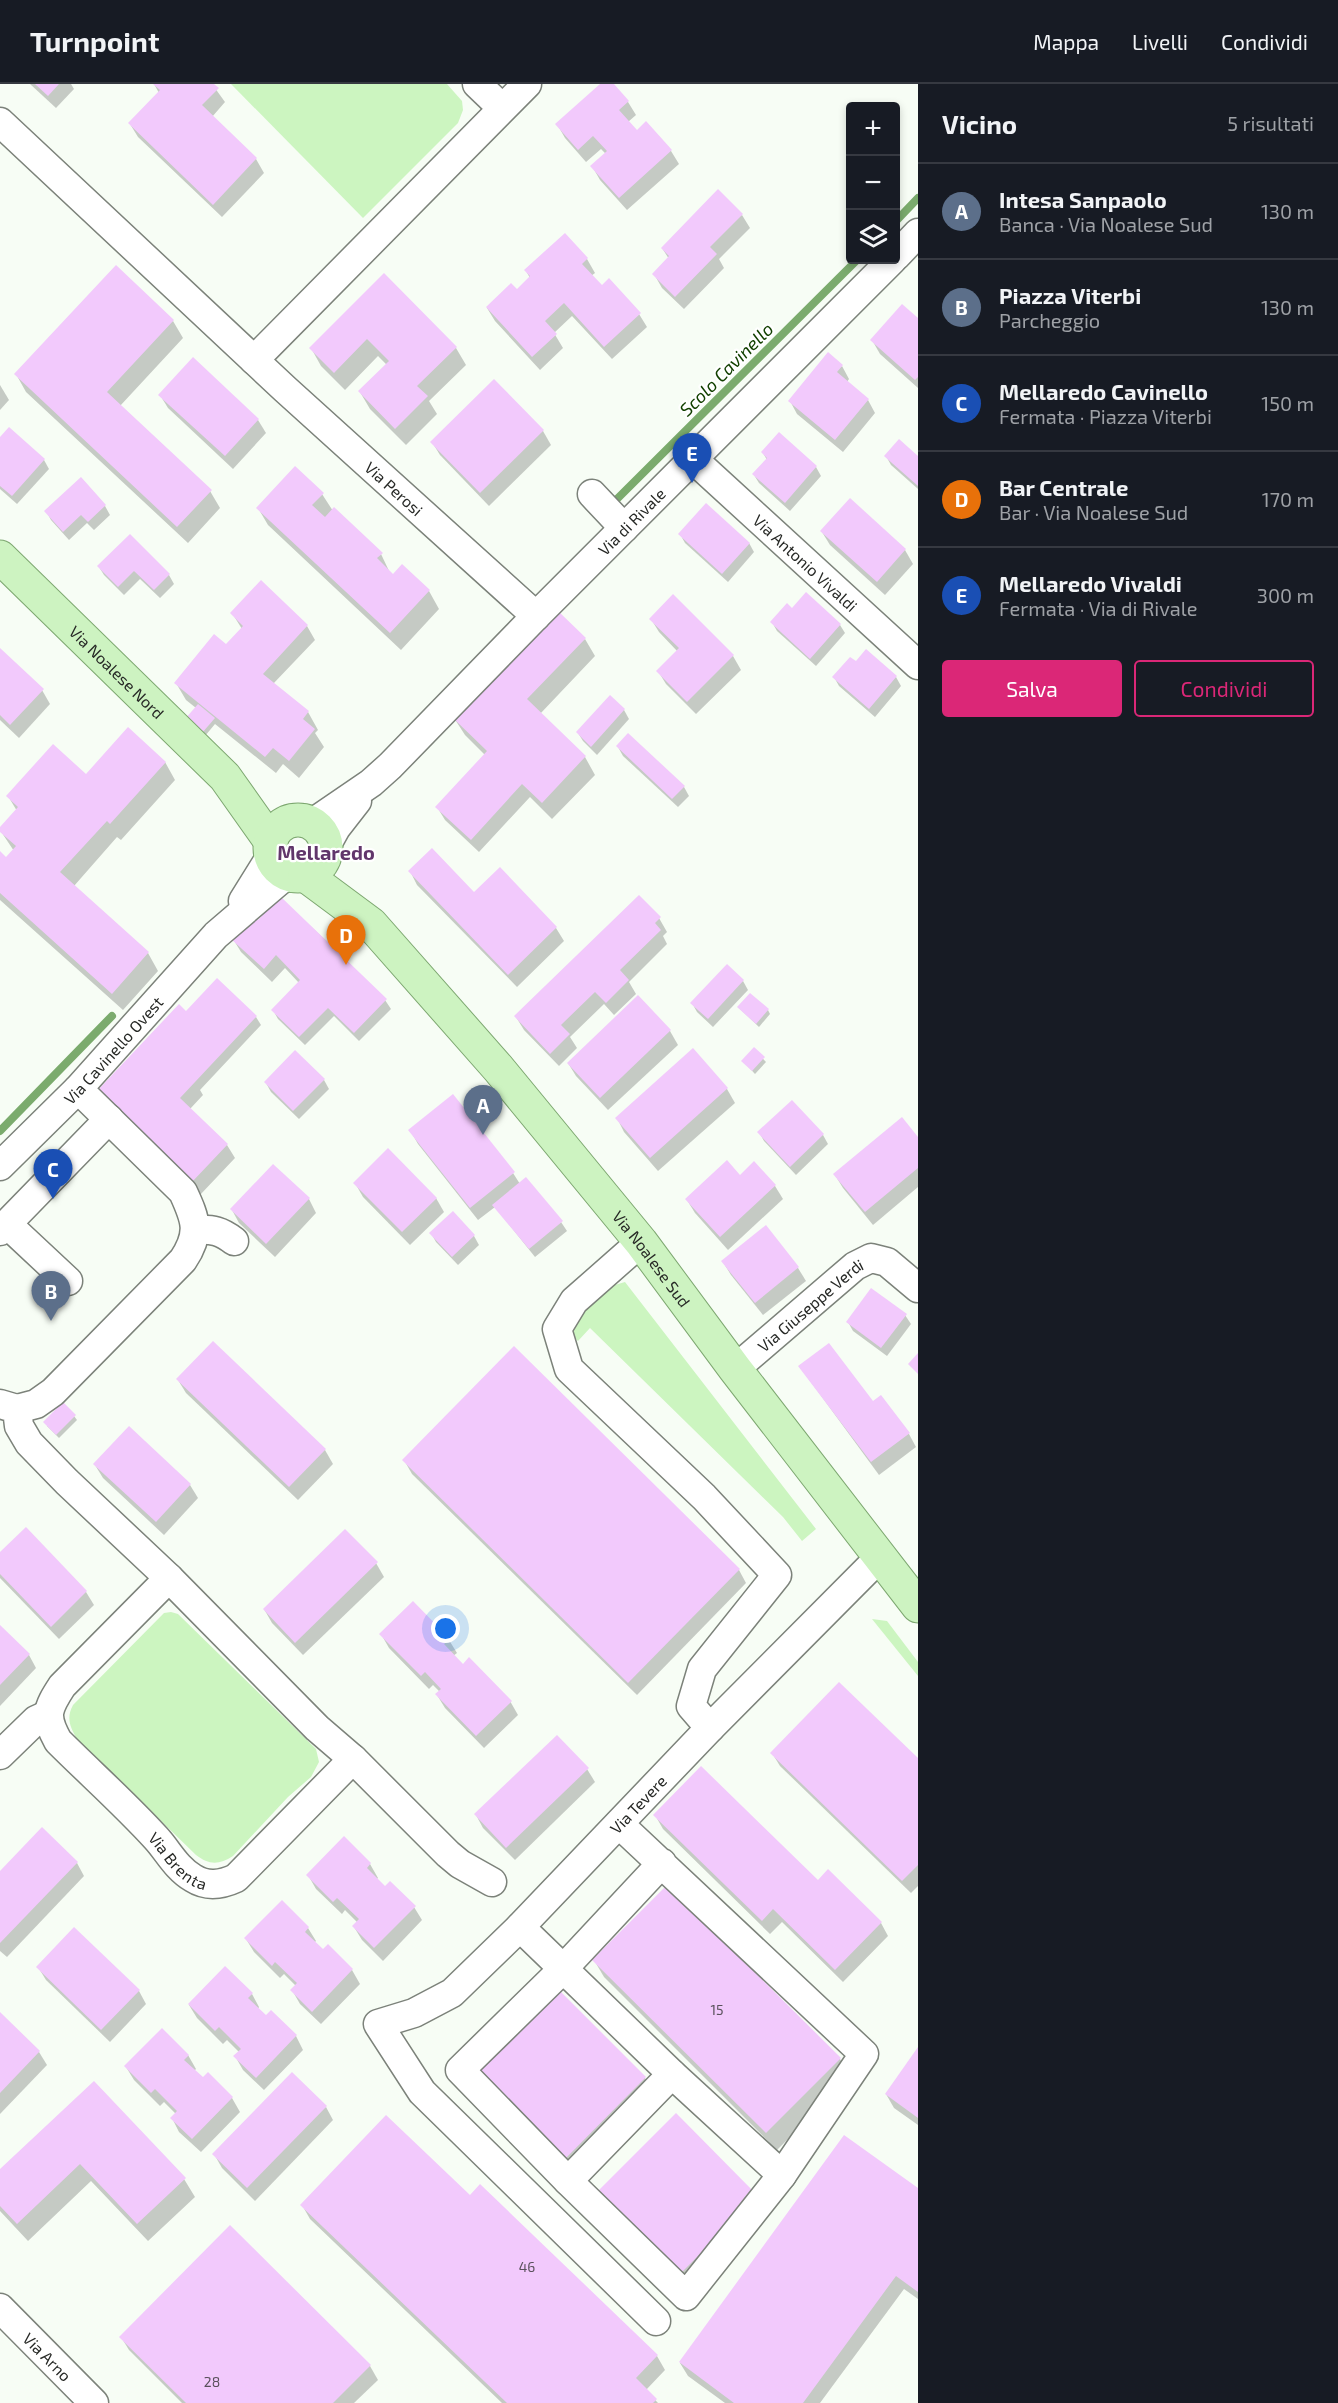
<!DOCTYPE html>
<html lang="it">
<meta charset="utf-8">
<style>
body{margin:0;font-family:"Exo 2",sans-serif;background:#242831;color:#f1f3f6}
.controls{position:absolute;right:18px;top:18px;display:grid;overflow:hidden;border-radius:6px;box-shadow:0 3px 9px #0003}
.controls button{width:54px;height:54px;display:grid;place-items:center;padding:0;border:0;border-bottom:2px solid #363941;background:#171b24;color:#f1f3f6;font:30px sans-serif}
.you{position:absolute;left:446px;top:1545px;width:21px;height:21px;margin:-15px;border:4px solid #fff;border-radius:50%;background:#1a73e8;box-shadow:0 0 0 9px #1a73e833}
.badge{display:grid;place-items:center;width:39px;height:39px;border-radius:50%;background:#db2777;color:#fff;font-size:20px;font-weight:700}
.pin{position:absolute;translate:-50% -50px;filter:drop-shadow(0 2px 3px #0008)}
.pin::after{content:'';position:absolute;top:32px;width:21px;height:18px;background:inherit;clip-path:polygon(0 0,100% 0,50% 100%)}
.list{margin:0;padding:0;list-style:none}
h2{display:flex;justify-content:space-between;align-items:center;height:78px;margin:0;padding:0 24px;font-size:26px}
h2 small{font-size:20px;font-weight:400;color:#9ea1a6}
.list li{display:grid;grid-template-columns:39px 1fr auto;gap:18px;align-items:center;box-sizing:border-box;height:96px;padding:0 24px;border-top:2px solid #363941}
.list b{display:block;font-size:22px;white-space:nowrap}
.list p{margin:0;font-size:20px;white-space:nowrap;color:#9ea1a6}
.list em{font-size:20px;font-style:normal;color:#9ea1a6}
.actions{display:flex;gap:12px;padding:18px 24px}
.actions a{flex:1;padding:14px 0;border:2px solid #db2777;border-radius:6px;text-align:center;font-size:21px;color:#db2777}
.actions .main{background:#db2777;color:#fff}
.icon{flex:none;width:33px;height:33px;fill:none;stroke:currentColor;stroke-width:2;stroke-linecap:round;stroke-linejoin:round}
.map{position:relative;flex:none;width:918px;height:2319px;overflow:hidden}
header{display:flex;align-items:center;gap:36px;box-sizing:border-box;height:84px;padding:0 30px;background:#171b24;border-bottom:2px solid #363941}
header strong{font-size:28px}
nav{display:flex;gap:33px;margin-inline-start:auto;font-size:21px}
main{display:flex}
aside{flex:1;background:#171b24}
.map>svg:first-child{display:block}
.green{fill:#ccf5c0}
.shadow{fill:#0003}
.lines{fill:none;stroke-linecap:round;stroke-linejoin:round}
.stream{stroke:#7bab6d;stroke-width:8}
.building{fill:#f2c9fc}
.minor-casing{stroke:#7c827a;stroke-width:31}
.major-casing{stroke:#7da770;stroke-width:35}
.minor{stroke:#fff;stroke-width:28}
.major{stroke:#cdf3c1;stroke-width:33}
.labels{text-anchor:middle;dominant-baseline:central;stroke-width:4.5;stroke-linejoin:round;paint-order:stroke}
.number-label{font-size:14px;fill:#5a515c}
.street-label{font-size:16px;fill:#272926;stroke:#fff}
.water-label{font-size:18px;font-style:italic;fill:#124100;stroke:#fff}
.quarter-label{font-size:20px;font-weight:bold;fill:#61366b;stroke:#fff}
</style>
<header>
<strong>Turnpoint</strong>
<nav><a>Mappa</a><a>Livelli</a><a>Condividi</a></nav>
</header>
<main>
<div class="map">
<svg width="918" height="2319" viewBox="0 0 918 2319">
<rect width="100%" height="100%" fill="#f7fdf5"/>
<g class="green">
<polygon points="231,0 447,0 462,17 463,26 458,39 363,134"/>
<polygon points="625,1198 816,1445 802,1457 783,1433 590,1244 578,1257 573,1252 575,1234 608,1203"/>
<path d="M171,1528L178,1530L316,1665L319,1678L311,1693L288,1713L233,1772C219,1781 209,1781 196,1771L77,1655C70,1643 66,1634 73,1621L164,1529Z"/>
<polygon points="872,1535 887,1537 918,1578 918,1592"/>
</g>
<g class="shadow">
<polygon points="30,0 71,0 74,5 56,24"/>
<polygon points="154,0 212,0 225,18 212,33 256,75 264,89 222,133 138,53 130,40 159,9"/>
<polygon points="602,0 612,0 628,18 636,31 628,38 637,48 671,67 679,80 627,126 600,96 592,82 606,70 601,65 586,78 565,54 557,40"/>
<polygon points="742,131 750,144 719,175 724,184 684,225 662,204 654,190 669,175 662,164"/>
<polygon points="587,175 595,189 591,192 602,203 639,230 647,243 612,275 572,232 554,249 563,264 540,286 495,237 487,224 517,207 530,194 526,187"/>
<polygon points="384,191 456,264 466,281 429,317 437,330 406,361 370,325 360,308 387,281 378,272 345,306 321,282 311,264"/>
<polygon points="918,236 918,304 880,270 872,256"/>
<polygon points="173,237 183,254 120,322 210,407 220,424 188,459 26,308 16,290"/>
<polygon points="193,275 258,336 266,349 233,385 168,324 160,311"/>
<polygon points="842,282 849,295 847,298 868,316 875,329 843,368 797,330 790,317"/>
<polygon points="494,297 543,347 551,361 489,422 440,371 432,358"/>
<polygon points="0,301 9,316 0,326"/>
<polygon points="9,345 44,376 49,385 17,420 0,405 0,355"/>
<polygon points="779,350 816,383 821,392 790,427 759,399 754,391 767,376 763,369"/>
<polygon points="886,372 918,374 918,405 891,381"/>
<polygon points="322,410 333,427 381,470 390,489 429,507 439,525 401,566 268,441 258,424"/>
<polygon points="850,416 905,466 913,480 885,511 830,461 822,448"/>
<polygon points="105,422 110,431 94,446 87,439 69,456 51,436 46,427"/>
<polygon points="680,450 749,459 754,468 728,498 685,459"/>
<polygon points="99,483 169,491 174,500 160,514 140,495 124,511 104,491"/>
<polygon points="261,498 307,542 315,556 273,600 308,628 318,646 315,649 324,663 299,694 283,680 276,689 215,640 205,652 189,639 196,624 186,616 176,599 231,566 242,545 232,529"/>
<polygon points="673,513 733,572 741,586 696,630 666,600 658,587 678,568 659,548 651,535"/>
<polygon points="792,526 840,541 845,549 816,582 777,547 772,538"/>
<polygon points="585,555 595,572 540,630 585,673 595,691 552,735 530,713 479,768 445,736 437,723 485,671 465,651 454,634"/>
<polygon points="0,566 42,606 50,620 19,654 0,636"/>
<polygon points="866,567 896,593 901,602 875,633 839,602 834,593 856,579"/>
<polygon points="610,613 624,626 629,635 597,671 583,657 578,649"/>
<polygon points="618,663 684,703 689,712 678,723 623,672"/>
<polygon points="165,678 175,696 121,756 117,753 74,802 148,869 158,887 123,926 0,816 0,769 6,775 14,767 0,746 17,727 8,712 86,692"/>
<polygon points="500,786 556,844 564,857 517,903 417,801 410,787 474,810"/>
<polygon points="280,814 333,863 385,916 391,925 359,957 334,932 305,961 278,935 273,926 299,899 285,884 272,898 241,868 233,855 258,838"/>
<polygon points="659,834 667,848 663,852 667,860 629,898 636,910 614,931 604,920 570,953 577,964 559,982 524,946 516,933"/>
<polygon points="743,897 748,906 713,943 697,928 692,919"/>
<polygon points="638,913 670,947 678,961 608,1026 576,992 568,979"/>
<polygon points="739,924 768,926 770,930 759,943"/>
<polygon points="187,929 256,933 261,941 200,1006 203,1011 190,1025 227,1061 235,1074 200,1111 106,1021"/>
<polygon points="754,965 766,978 755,990 743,977"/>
<polygon points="693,966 727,1005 735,1019 658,1087 624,1048 617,1034"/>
<polygon points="324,996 329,1005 299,1035 271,1008 266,999"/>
<polygon points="791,1018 823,1051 828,1060 796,1091 764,1057 759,1048"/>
<polygon points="410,1046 513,1089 520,1100 561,1138 567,1147 535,1173 495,1123 478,1136 418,1060"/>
<polygon points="918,1056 918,1103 873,1141 843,1104 835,1091"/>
<polygon points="740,1093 775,1102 783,1115 728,1166 695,1129 687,1116"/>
<polygon points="355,1099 436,1114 444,1128 410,1161 363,1113"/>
<polygon points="309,1115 316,1129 275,1173 239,1139 232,1126"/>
<polygon points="431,1149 474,1152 479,1161 458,1181 436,1158"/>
<polygon points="723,1178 798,1184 806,1197 763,1231 731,1191"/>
<polygon points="905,1231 911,1240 887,1272 853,1247 848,1238"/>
<polygon points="800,1283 909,1350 916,1363 879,1391"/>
<polygon points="178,1296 325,1366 333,1380 298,1416 186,1309"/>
<polygon points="74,1332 77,1336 59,1354 47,1342"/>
<polygon points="404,1376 739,1486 746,1499 637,1611 412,1390"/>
<polygon points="95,1381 190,1401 198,1414 164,1451 103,1394"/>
<polygon points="26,1446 86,1508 94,1521 59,1555 0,1494 0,1470"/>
<polygon points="376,1479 384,1493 303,1571 272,1539 264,1525"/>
<polygon points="0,1543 29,1571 36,1584 0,1622"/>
<polygon points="381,1550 449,1556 457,1569 453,1572 463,1582 510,1617 518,1631 484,1664 445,1624 437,1611 440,1608 433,1601 429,1605 389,1564"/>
<polygon points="772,1669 918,1676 918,1802 911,1809 780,1682"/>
<polygon points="587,1685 595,1698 515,1776 483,1744 476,1731"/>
<polygon points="655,1731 818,1798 881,1839 888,1852 843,1898 782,1838 770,1850 663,1745"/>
<polygon points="344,1754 370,1780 378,1794 376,1796 385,1804 414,1823 422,1836 383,1877 362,1856 354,1843 358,1839 345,1826 342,1830 316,1805 308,1791"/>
<polygon points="77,1779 84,1792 7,1873 0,1867 0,1789"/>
<polygon points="308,1844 316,1857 314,1859 323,1868 328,1862 352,1886 360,1900 321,1940 300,1920 292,1906 296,1902 284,1890 280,1894 254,1868 246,1855"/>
<polygon points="594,1876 840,1975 850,1993 777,2066 604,1893"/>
<polygon points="38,1883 139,1907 146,1920 110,1958 46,1896"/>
<polygon points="556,1905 645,1994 655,2012 574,2093 475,1987"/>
<polygon points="252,1910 259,1923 258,1925 266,1933 271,1928 296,1952 303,1966 264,2006 243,1986 235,1972 239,1968 227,1956 223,1960 197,1934 189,1921"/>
<polygon points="0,1930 39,1968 47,1981 0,2030"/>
<polygon points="918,1965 918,2041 894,2024 886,2010"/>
<polygon points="188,1971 196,1985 194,1987 203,1995 208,1990 232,2014 240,2028 201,2068 179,2048 172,2034 176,2030 164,2018 160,2022 134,1996 126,1983"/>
<polygon points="94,1999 184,2095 195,2113 148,2157 91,2097 28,2157 0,2127 0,2087"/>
<polygon points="326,2023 333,2036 255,2117 222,2084 214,2070"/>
<polygon points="480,2102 657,2272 665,2286 646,2306 658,2319 502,2319 310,2135 302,2121 470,2113"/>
<polygon points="918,2106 918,2215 904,2205 820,2319 725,2319 688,2292 680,2279"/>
<polygon points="757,2112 687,2210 606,2129"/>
<polygon points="230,2143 370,2282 378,2296 354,2319 182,2319 129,2266 121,2253"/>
</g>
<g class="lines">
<g class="stream">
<polyline points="896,137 918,114"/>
<polyline points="617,415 857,176"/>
<polyline points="0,1047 112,932"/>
</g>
</g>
<g class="building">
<polygon points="35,0 59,0 48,12"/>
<polygon points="153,0 214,0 219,4 202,21 257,74 213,121 128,39 160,6"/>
<polygon points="600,0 614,0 629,17 619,26 637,46 646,37 672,66 619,114 590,82 607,67 593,52 578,66 555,40"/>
<polygon points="718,105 743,130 710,163 717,170 675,213 652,190 669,172 661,164"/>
<polygon points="565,149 588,174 582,180 602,201 609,194 641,229 604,263 564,219 545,237 557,250 532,273 486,223 511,199 517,205 530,192 524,186"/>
<polygon points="116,181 174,236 107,308 212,406 177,443 14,290"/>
<polygon points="384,189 457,263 417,302 428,312 395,345 358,307 389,277 367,255 334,289 309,264"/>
<polygon points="902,220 918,234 918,293 915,296 870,256"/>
<polygon points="828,268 843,281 837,288 869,315 835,356 788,317"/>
<polygon points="193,273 259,335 225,372 158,311"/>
<polygon points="494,295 544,346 480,409 430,358"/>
<polygon points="9,343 45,375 12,412 0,402 0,353"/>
<polygon points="779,348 817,382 785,419 752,390 767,374 761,368"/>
<polygon points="899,355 918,372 918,402 884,372"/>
<polygon points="295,382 324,409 312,421 325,433 334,423 383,469 377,474 393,490 402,480 430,506 390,549 256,424"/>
<polygon points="81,393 106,421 88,438 81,431 63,448 44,427"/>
<polygon points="850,414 906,465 877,498 820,447"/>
<polygon points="706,419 750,459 722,490 678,450"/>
<polygon points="130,450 170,490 154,506 134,487 118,503 97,482"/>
<polygon points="261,496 308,541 263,590 309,627 303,635 315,645 289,677 273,664 265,673 174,599 214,550 226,560 243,542 230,529"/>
<polygon points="806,508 841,540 810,575 770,538 787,519 792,524"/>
<polygon points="673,510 734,571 687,618 656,587 679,564 649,535"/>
<polygon points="556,525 586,554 527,615 586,672 542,719 522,700 471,756 435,723 487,667 453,634"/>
<polygon points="0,564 44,605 10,641 0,631"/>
<polygon points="866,565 897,592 869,625 832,593 850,573 856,577"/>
<polygon points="610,611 625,625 591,663 576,648"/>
<polygon points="198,620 215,634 202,649 185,635"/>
<polygon points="128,643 166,678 110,740 107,737 60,788 149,868 112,910 0,809 0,767 6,773 16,762 0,748 0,743 18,723 6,712 53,660 86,690"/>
<polygon points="628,649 685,702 672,715 616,662"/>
<polygon points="432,764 474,808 500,783 557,843 508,891 408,787"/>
<polygon points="639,811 661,833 655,839 661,846 620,886 629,896 606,919 595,908 561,941 570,950 550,970 514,932"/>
<polygon points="280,812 387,915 354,949 328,924 299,953 271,926 300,896 276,871 264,885 231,855 253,831 258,836"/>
<polygon points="727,880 744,896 708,935 690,919"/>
<polygon points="217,894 257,932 180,1014 228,1060 192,1098 96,1008 179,920 186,927"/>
<polygon points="750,909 769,925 756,940 737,923"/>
<polygon points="638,911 671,946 600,1014 567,979"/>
<polygon points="754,963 765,973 752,987 741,977"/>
<polygon points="693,964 728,1004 650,1074 615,1034"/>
<polygon points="295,966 325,995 293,1027 264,998"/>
<polygon points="453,1010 515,1088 470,1124 408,1046"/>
<polygon points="792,1016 824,1050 790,1083 757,1048"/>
<polygon points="902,1033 918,1053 918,1084 865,1128 833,1090"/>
<polygon points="388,1064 437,1114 402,1148 353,1099"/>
<polygon points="727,1076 740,1091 754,1077 776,1101 720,1153 685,1115"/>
<polygon points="273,1080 310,1114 266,1160 230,1125"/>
<polygon points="526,1093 563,1137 529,1165 492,1121"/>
<polygon points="453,1127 475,1151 452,1173 429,1149"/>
<polygon points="766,1141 799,1183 755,1219 721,1177"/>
<polygon points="871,1204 907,1230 881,1264 846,1238"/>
<polygon points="213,1257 326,1365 289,1403 176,1295"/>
<polygon points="829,1259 873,1317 881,1311 910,1349 871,1378 798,1282"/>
<polygon points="514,1262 740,1485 628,1599 402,1376"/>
<polygon points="918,1269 918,1290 908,1280"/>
<polygon points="63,1318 76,1331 56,1351 43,1338"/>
<polygon points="129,1342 191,1400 156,1438 93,1380"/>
<polygon points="26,1443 87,1507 51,1543 0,1490 0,1468"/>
<polygon points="345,1445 378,1478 295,1559 263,1525"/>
<polygon points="413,1517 450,1555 444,1560 463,1580 469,1573 512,1617 476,1652 435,1610 441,1605 425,1588 421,1592 379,1550"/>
<polygon points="0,1541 30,1570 0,1601"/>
<polygon points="839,1598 918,1674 918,1781 902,1797 770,1669"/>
<polygon points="557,1651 589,1684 506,1764 474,1730"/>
<polygon points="701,1682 818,1796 828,1785 882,1838 835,1886 773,1825 762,1837 653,1731"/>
<polygon points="42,1743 78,1778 0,1859 0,1787"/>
<polygon points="344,1752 371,1779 367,1784 385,1802 390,1797 416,1822 374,1864 352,1842 359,1835 337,1814 333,1818 306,1791"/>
<polygon points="667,1801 841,1974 766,2049 592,1876"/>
<polygon points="282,1816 309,1843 305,1848 323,1865 328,1860 353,1885 312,1928 290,1906 297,1899 275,1878 272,1882 244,1854"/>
<polygon points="74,1843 140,1906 101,1946 36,1883"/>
<polygon points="225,1882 253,1909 248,1914 266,1931 271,1926 297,1951 256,1994 233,1972 241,1965 219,1943 215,1947 188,1920"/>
<polygon points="556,1903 646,1993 563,2077 473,1986"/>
<polygon points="0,1928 40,1967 0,2009"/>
<polygon points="162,1944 189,1971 184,1976 203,1993 208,1988 233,2013 192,2055 170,2034 177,2027 155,2005 151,2009 124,1982"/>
<polygon points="918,1963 918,2034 885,2010"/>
<polygon points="292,1988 327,2022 247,2104 212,2070"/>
<polygon points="94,1997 186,2094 137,2140 80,2080 17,2140 0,2122 0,2085"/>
<polygon points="676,2029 758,2112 676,2194 594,2111"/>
<polygon points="386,2031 470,2111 480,2100 658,2271 636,2294 657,2315 653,2319 507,2319 300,2121"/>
<polygon points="844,2051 918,2104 918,2208 896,2192 803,2319 734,2319 679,2278"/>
<polygon points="230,2141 371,2281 333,2319 186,2319 119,2253"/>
</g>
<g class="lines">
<defs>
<g id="minor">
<polyline points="477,0 502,24"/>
<path id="s1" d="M0,38L285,305L536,532"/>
<polyline points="896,172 918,149"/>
<polyline points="254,276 527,0"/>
<path id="s2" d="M693,375L918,581"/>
<polyline points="592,410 624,444"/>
<path id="s3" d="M311,740L371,699L390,682L536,532L892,176"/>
<polyline points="326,762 336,744 357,717"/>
<polyline points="243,817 271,772"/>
<path id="s4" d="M0,1082L78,1005L216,851L279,797L290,791"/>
<polyline points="7,1140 68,1197"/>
<path d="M196,1146C213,1145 221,1147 234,1157"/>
<polyline points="0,1147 109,1035"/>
<polyline points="641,1158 574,1217 557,1245 569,1285 704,1413 777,1491 702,1585 691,1622 710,1644"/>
<path id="s5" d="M735,1285L855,1182L871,1174L887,1178L918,1204"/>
<polyline points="0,1320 17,1325 19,1342 29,1359 67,1398 169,1494 317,1644 353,1675 448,1770 460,1780 492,1798"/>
<path d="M17,1325L36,1320L53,1308L183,1176C201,1149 196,1136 183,1108L78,1005"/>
<path id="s6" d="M169,1494L62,1602C47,1625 44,1632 58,1657C90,1689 125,1720 156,1754C168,1767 176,1784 193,1794C207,1803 221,1801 236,1794L353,1675"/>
<polyline points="0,1671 36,1636 47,1631"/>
<polyline points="619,1740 864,1970 782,2091 686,2212 568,2097 460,1986 563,1885 662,1779"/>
<polyline points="520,1843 672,1990 782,2091"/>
<polyline points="568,2097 672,1990"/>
<path id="s7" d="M0,2224L94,2319"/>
<path id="s8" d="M656,2237L422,2008L378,1940L414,1929L452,1909L520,1843L710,1644L880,1473"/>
</g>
<g id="major">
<path id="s9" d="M0,473L225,693L271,758"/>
<circle cx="298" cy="764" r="28"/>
<path id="s10" d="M305,791L371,840L498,984L641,1158L735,1285L918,1522"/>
</g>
</defs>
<use href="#minor" class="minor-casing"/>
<use href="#major" class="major-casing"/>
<use href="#minor" class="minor"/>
<use href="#major" class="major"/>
</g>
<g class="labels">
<g class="number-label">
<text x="717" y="1925">15</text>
<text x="527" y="2182">46</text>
<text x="212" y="2297">28</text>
</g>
<g class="street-label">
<text stroke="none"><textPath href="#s1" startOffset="538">Via Perosi</textPath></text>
<text stroke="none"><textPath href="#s3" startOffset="442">Via di Rivale</textPath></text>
<text stroke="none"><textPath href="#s2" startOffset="153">Via Antonio Vivaldi</textPath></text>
<text stroke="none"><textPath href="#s9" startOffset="164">Via Noalese Nord</textPath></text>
<text stroke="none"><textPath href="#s4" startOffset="162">Via Cavinello Ovest</textPath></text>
<text stroke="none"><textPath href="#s10" startOffset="519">Via Noalese Sud</textPath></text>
<text stroke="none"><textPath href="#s5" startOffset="99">Via Giuseppe Verdi</textPath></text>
<text stroke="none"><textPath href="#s8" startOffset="754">Via Tevere</textPath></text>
<text stroke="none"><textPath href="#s6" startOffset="382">Via Brenta</textPath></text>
<text stroke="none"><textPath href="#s7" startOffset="68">Via Arno</textPath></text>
</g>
<g class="water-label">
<text transform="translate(726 285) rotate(-45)">Scolo Cavinello</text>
</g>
<g class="quarter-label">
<text x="326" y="768">Mellaredo</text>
</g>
</g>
</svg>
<div class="controls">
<button>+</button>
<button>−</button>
<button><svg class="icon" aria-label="layers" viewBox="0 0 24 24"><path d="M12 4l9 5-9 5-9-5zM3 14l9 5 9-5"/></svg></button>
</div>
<div class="you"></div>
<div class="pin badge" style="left:483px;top:1051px;background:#5c6f8a">A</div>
<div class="pin badge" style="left:51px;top:1237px;background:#5c6f8a">B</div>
<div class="pin badge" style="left:53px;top:1115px;background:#1a4fb4">C</div>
<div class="pin badge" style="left:346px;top:881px;background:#e8710a">D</div>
<div class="pin badge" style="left:692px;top:399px;background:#1a4fb4">E</div>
</div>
<aside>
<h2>Vicino<small>5 risultati</small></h2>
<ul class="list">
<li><span class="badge" style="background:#5c6f8a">A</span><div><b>Intesa Sanpaolo</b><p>Banca · Via Noalese Sud</p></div><em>130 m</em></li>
<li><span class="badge" style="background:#5c6f8a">B</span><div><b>Piazza Viterbi</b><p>Parcheggio</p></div><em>130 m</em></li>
<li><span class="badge" style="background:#1a4fb4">C</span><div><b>Mellaredo Cavinello</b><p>Fermata · Piazza Viterbi</p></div><em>150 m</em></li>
<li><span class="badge" style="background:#e8710a">D</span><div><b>Bar Centrale</b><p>Bar · Via Noalese Sud</p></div><em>170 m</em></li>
<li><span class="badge" style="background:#1a4fb4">E</span><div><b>Mellaredo Vivaldi</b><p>Fermata · Via di Rivale</p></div><em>300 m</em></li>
</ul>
<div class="actions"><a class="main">Salva</a><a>Condividi</a></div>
</aside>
</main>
